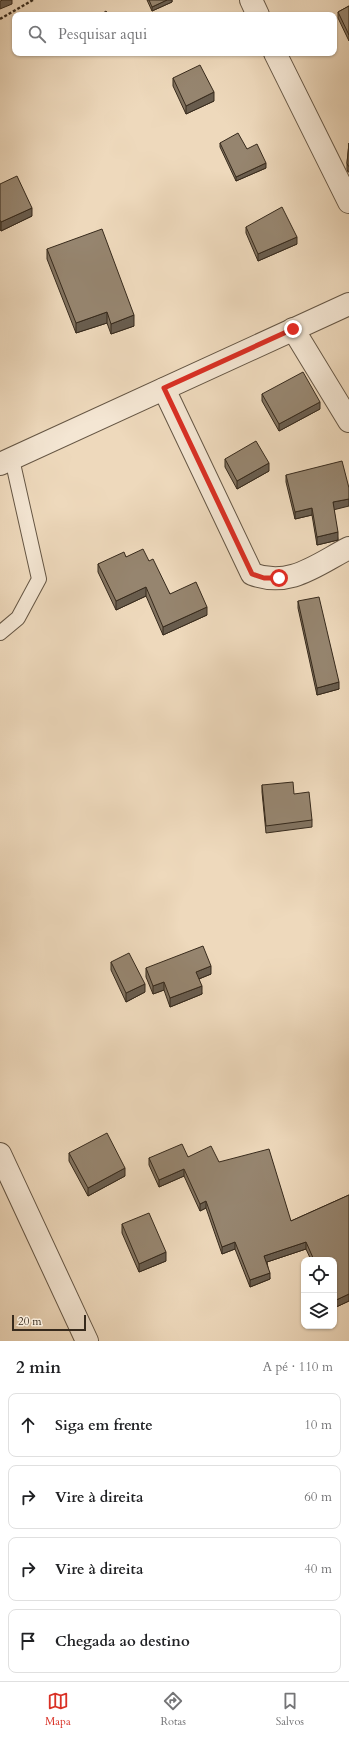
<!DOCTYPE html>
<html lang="pt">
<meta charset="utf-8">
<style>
body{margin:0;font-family:Cardo,serif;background:#f6f6f6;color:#202124}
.controls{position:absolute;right:12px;bottom:12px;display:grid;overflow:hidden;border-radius:8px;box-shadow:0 1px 3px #0004}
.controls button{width:36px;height:36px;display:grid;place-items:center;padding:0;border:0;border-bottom:1px solid #e0e0e0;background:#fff;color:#202124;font:20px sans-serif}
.scale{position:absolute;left:12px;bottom:10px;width:74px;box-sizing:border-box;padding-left:4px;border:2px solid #372a1c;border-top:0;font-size:11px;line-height:14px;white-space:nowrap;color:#372a1c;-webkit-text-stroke:3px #f4e6d3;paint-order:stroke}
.stop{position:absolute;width:12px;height:12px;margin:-9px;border:3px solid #d93025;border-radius:50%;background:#fff}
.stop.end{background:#d93025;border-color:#fff;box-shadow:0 1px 4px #0008}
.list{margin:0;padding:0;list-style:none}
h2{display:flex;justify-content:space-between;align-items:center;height:52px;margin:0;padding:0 16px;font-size:17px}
h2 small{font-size:13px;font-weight:400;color:#757577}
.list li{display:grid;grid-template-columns:26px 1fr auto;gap:12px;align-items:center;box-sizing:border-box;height:64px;margin:0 8px 8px;padding:0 8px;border:1px solid #e0e0e0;border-radius:8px}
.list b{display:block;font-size:15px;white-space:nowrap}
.list em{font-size:13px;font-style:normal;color:#757577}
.icon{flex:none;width:22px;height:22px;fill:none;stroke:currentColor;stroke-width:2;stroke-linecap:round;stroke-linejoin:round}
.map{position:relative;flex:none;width:349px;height:1341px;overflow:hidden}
.search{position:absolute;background:#fff;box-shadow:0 1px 3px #0004;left:12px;right:12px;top:12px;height:44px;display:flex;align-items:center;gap:10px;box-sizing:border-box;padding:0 14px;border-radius:8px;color:#757577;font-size:15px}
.sheet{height:340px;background:#fff}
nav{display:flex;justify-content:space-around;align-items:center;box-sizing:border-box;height:56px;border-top:1px solid #e0e0e0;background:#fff;font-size:11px;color:#757577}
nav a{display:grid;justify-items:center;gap:2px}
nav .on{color:#d93025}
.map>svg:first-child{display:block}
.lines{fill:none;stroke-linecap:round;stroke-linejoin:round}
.service-casing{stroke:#655644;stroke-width:16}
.minor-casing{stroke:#655644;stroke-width:24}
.path{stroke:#372a1c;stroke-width:2.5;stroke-dasharray:3 2;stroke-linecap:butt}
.service{stroke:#f4e6d3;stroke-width:14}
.minor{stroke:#f4e6d3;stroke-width:22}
.wall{fill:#81725f;stroke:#372a1c}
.shaded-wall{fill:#695d4e;stroke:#372a1c}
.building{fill:#96856f;stroke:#372a1c}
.route{stroke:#d93025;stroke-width:5}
</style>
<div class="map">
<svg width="349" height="1341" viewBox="0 0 349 1341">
<rect width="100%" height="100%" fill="#eed9bc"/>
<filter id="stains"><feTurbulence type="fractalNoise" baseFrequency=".005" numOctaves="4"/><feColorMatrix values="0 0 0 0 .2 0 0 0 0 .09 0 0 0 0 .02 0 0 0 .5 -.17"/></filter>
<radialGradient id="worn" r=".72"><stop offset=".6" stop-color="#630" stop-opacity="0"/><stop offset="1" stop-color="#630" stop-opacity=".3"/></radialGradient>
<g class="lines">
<defs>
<polyline id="service" points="0,633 18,618 39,579 12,459"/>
<g id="minor">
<polyline points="251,0 258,15"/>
<polyline points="275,53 349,202"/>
<polyline points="293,329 349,421"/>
<path d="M164,389L252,574C290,588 316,565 349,548"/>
<polyline points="0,464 349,304"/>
<polyline points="0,1154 87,1341"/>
</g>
</defs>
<use href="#service" class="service-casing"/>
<use href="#minor" class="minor-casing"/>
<polyline class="path" points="0,19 33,0"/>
<use href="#service" class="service"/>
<use href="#minor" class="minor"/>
</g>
<g class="wall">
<polygon points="147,0 172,0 172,2 152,11"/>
<polygon points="349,6 349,41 338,18 338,12"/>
<polygon points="173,78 214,101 186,114 173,86"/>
<polygon points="220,143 247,149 266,168 236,181 220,147"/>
<polygon points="349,143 349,172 348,172 347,169 347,163"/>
<polygon points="0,184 32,216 1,231 0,229"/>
<polygon points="246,227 297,244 258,261 246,233"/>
<polygon points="47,249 134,326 111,334 107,323 76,333 47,259"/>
<polygon points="262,394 320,409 279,431 262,401"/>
<polygon points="225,459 269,471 237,489 225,467"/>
<polygon points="286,475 334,510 338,540 317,545 312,515 295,519 286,482"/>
<polygon points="126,557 149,561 170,594 207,615 163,635 146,596 116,610 98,572 98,564"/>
<polygon points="298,601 339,689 317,695 298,608"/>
<polygon points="262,785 294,794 312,820 312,827 266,833 262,792"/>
<polygon points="111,962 145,992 126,1002 111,970"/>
<polygon points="146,968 211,974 199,979 202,994 170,1007 164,990 153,994 146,977"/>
<polygon points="69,1153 125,1176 88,1196 69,1161"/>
<polygon points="188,1157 219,1162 291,1221 349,1195 349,1301 334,1308 334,1260 311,1260 306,1249 267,1262 270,1279 250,1287 235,1249 222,1254 206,1208 200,1211 184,1176 159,1187 149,1165 149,1158"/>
<polygon points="122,1224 166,1261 139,1272 122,1233"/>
</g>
<g class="shaded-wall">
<polygon points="3,0 12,0 12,4 0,9 0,1"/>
<polygon points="167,0 172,0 172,2 152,11 152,7"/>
<polygon points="214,92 214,101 186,114 186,106"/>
<polygon points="266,163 266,168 236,181 236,177"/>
<polygon points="32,208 32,216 1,231 1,222"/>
<polygon points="297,237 297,244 258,261 258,254"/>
<polygon points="107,312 107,323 76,333 76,323"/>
<polygon points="134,315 134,326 111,334 111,324"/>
<polygon points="320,402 320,409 279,431 279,424"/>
<polygon points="269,463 269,471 237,489 237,481"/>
<polygon points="349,499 349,506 333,510 333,502"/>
<polygon points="312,508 312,515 295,519 295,512"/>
<polygon points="338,532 338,540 317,545 317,537"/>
<polygon points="146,587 146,596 116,610 116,601"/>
<polygon points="207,607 207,615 163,635 163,627"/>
<polygon points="339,682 339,689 317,695 317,688"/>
<polygon points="211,966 211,974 196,980 196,972"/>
<polygon points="164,982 164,990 153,994 153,986"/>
<polygon points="145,984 145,992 126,1002 126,993"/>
<polygon points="202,986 202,994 170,1007 170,998"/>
<polygon points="125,1168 125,1176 88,1196 88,1188"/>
<polygon points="184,1169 184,1176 159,1187 159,1180"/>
<polygon points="206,1201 206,1208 200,1211 200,1204"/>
<polygon points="235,1242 235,1249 222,1254 222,1247"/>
<polygon points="306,1242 306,1249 264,1263 264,1256"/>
<polygon points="166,1252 166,1261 139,1272 139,1264"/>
<polygon points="270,1273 270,1279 250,1287 250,1280"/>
<polygon points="349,1294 349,1301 334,1308 334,1301"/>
</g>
<g class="building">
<polygon points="149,0 167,0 152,7"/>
<polygon points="349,6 349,35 338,12"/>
<polygon points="106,11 109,15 100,15"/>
<polygon points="200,65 214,92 186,106 173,78"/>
<polygon points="238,133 247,149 257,144 266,163 236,177 220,143"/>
<polygon points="349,143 349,166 348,166 347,163"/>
<polygon points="17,176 32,208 1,222 0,220 0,184"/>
<polygon points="282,207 297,237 258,254 246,227"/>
<polygon points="102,229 134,315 111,324 107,312 76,323 47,249"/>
<polygon points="303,372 320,402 279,424 262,394"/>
<polygon points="256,441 269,463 237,481 225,459"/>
<polygon points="342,461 349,488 349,499 333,502 338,532 317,537 312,508 295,512 286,475"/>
<polygon points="143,549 149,561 153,559 170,594 196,582 207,607 163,627 146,587 116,601 98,564 124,552 126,557"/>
<polygon points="319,597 339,682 317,688 298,601"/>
<polygon points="293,782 294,794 309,792 312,820 266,826 262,785"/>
<polygon points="203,946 211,966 196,972 202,986 170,998 164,982 153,986 146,968"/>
<polygon points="129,953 145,984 126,993 111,962"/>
<polygon points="107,1133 125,1168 88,1188 69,1153"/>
<polygon points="182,1144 188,1157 211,1146 219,1162 269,1149 291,1221 349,1195 349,1294 334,1301 334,1260 314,1260 306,1242 264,1256 270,1273 250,1280 235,1242 222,1247 206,1201 200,1204 184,1169 159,1180 149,1158"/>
<polygon points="149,1213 166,1252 139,1264 122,1224"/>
</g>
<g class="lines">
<polyline class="route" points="279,578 264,578 252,574 164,388 293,329"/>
</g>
<rect width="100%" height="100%" filter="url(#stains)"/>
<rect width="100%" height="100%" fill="url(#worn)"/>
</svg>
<div class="controls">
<button><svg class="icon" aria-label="locate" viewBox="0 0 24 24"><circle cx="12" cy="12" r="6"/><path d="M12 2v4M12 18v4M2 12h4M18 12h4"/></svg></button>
<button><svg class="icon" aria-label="layers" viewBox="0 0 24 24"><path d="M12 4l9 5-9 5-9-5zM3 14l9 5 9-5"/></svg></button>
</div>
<div class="scale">20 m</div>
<div class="stop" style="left:279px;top:578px"></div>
<div class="stop end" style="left:293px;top:329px"></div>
<div class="search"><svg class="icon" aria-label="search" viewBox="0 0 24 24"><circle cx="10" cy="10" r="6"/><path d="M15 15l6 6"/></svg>Pesquisar aqui</div>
</div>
<section class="sheet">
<h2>2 min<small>A pé · 110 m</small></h2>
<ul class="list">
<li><svg class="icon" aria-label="ahead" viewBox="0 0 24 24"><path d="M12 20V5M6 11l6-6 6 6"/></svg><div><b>Siga em frente</b></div><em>10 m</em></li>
<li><svg class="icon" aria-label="right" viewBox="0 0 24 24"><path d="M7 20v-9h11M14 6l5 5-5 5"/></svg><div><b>Vire à direita</b></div><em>60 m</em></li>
<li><svg class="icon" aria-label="right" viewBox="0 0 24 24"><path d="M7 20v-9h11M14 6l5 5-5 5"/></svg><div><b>Vire à direita</b></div><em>40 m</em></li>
<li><svg class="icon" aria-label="arrive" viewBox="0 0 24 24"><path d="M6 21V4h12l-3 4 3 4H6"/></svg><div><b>Chegada ao destino</b></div></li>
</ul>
</section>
<nav>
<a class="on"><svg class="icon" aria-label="map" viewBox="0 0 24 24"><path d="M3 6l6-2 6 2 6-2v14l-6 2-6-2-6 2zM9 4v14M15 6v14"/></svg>Mapa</a>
<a><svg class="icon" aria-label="directions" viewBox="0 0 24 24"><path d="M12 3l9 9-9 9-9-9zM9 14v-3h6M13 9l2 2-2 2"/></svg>Rotas</a>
<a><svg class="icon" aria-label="saved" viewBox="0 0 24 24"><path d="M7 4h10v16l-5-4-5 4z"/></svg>Salvos</a>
</nav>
